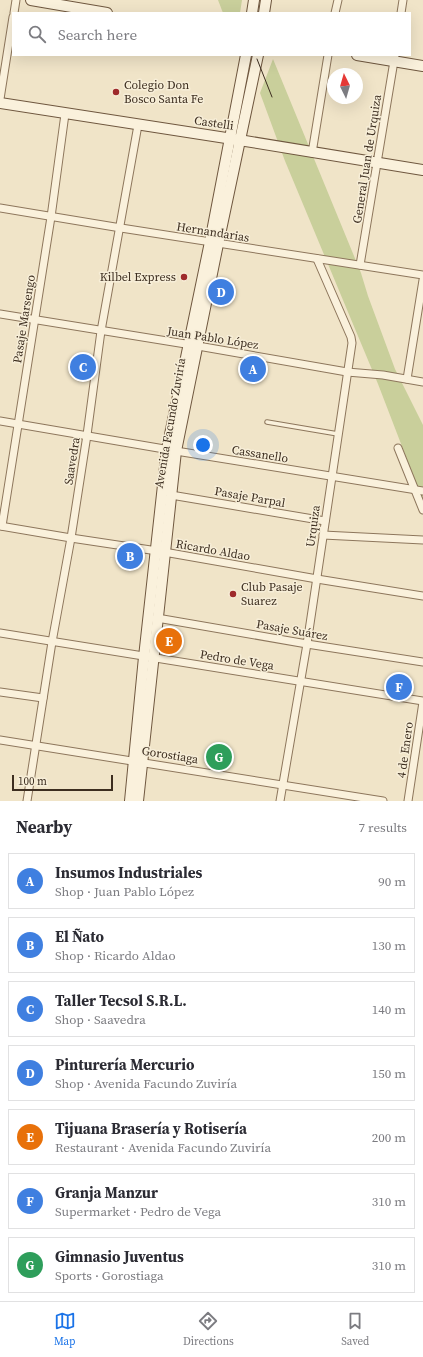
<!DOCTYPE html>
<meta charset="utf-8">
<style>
body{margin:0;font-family:"Source Serif 4",serif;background:#f7f7f7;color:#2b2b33}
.compass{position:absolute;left:327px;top:68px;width:36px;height:36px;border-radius:50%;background:#fff;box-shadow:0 4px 16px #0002;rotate:355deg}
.scale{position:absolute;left:12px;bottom:10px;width:101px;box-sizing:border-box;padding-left:4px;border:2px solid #3d2e20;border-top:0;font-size:11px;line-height:14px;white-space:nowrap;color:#3d2e20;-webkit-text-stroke:3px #f7eed8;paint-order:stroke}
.you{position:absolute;left:203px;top:445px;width:14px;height:14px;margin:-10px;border:3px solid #fff;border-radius:50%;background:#1a73e8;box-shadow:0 0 0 6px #1a73e833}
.badge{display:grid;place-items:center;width:26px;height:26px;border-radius:50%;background:#1a73e8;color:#fff;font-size:13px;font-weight:700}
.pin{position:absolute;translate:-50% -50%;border:2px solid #fff;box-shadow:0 1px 4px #0006}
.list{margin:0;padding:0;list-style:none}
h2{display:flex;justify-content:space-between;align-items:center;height:52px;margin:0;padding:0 16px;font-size:17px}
h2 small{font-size:13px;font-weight:400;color:#7c7c81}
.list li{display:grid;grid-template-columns:26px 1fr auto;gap:12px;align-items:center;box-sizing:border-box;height:56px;margin:0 8px 8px;padding:0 8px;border:1px solid #e1e1e2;border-radius:0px}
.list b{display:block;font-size:15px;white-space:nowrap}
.list p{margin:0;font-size:13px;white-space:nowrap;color:#7c7c81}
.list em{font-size:13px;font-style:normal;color:#7c7c81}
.icon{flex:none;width:22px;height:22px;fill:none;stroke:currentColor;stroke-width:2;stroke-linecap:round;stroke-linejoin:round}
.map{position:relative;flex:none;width:423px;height:801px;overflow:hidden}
.search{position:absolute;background:#fff;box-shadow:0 4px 16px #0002;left:12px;right:12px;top:12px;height:44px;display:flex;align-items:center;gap:10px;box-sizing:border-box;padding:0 14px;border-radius:0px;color:#7c7c81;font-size:15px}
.sheet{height:500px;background:#fff}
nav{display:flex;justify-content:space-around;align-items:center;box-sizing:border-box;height:56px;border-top:1px solid #e1e1e2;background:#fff;font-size:11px;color:#7c7c81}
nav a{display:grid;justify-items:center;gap:2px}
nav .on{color:#1a73e8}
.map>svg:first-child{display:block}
.green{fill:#c9cf9b}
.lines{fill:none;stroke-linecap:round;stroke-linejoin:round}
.service-casing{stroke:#8d765c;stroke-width:5.5}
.minor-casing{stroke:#8d765c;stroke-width:9}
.secondary-casing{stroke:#6f573f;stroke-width:12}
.service{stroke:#faf1dc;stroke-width:3.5}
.minor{stroke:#faf1dc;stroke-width:7}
.secondary{stroke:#faf1dc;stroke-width:10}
.tram{stroke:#3d2e20;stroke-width:1}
.poi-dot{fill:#9e2a2b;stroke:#f7eed8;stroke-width:1.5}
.labels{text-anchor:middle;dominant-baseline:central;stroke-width:3;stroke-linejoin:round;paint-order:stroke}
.poi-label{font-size:12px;fill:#3d2e20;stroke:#f7eed8;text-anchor:start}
.street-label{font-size:12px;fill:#3d2e20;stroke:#f7eed8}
</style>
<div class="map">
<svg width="423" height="801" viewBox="0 0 423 801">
<rect width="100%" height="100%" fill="#f0e4c8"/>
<g class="green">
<polygon points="218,0 242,0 240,13 223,13"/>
<polygon points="273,59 361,273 368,296 395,369 423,425 423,501 378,384 285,161 260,93"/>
</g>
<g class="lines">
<defs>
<polyline id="service" points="267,422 338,434"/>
<g id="minor">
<polyline points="14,13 16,0"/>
<polyline points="335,13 338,0"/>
<polyline points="401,13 403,0"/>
<polyline points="0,99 13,17"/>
<polyline points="312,153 328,55"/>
<polyline points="0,208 121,228 423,275"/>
<polyline points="360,265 395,55"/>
<polyline points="0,314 198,346 347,372 383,375 423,382"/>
<polyline points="407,379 423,280"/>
<polyline points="0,421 176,451 423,491"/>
<polyline points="398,448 423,510"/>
<polyline points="171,495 325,521"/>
<polyline points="0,526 71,538 164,552 317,579 423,596"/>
<polyline points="2,526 51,217 65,114"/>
<polyline points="323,535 423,540"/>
<polyline points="157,618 307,644 423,662"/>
<polyline points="0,633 423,701"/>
<polyline points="0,692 43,698"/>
<polyline points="0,740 383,801"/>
<polyline points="27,801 52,642 71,538 87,435 101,331 138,125"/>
<polyline points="280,801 307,644 352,343 351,337 317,259"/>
<polyline points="408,801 423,702"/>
</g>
<g id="secondary">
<polyline points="31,0 107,13"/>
<polyline points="252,13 254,0"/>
<polyline points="264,13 266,0"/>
<polyline points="357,55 423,66"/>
<polyline points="0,103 239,140 423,170"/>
<polyline points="130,801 144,657 167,449 210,242 246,55"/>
<polyline points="138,801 176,451 218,244 258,55"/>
</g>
</defs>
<use href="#service" class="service-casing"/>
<use href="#minor" class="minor-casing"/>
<use href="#secondary" class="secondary-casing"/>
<use href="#service" class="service"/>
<use href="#minor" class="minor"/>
<use href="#secondary" class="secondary"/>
<polyline class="tram" points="257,59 272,97"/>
</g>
<g class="poi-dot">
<circle cx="116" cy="92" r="4"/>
<circle cx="184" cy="277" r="4"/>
<circle cx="233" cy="594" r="4"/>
</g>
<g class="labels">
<g class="poi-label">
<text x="124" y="85">Colegio Don<tspan x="124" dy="14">Bosco Santa Fe</tspan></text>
<text x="176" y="277" text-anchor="end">Kilbel Express</text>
<text x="241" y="587">Club Pasaje<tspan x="241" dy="14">Suarez</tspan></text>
</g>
<g class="street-label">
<text transform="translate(214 123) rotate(8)">Castelli</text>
<text transform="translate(367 159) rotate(-81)">General Juan de Urquiza</text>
<text transform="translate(213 232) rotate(9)">Hernandarias</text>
<text transform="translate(24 319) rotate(-81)">Pasaje Marsengo</text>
<text transform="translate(213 338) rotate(9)">Juan Pablo López</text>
<text transform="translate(170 423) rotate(-80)">Avenida Facundo Zuviría</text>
<text transform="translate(260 454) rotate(9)">Cassanello</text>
<text transform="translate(72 461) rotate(-81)">Saavedra</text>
<text transform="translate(250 497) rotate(10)">Pasaje Parpal</text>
<text transform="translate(313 526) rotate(-82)">Urquiza</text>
<text transform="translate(213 550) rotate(10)">Ricardo Aldao</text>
<text transform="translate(292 630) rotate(10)">Pasaje Suárez</text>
<text transform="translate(237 660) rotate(9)">Pedro de Vega</text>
<text transform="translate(405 750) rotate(-82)">4 de Enero</text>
<text transform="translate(170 755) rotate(9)">Gorostiaga</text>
</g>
</g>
</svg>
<svg class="compass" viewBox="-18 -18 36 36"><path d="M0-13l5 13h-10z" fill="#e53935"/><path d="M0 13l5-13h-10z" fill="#7c7c81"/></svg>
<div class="scale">100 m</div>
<div class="you"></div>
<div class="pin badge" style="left:253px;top:369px;background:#3f7fe0">A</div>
<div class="pin badge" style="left:130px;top:556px;background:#3f7fe0">B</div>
<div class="pin badge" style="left:83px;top:367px;background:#3f7fe0">C</div>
<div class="pin badge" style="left:221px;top:292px;background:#3f7fe0">D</div>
<div class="pin badge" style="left:169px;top:641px;background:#e8710a">E</div>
<div class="pin badge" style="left:399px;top:687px;background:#3f7fe0">F</div>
<div class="pin badge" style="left:219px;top:757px;background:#2e9e5b">G</div>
<div class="search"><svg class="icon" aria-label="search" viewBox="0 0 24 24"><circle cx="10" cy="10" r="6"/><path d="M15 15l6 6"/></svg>Search here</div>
</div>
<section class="sheet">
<h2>Nearby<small>7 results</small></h2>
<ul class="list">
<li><span class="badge" style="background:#3f7fe0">A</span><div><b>Insumos Industriales</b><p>Shop · Juan Pablo López</p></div><em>90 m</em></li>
<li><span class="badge" style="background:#3f7fe0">B</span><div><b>El Ñato</b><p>Shop · Ricardo Aldao</p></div><em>130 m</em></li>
<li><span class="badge" style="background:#3f7fe0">C</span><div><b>Taller Tecsol S.R.L.</b><p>Shop · Saavedra</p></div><em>140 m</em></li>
<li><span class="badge" style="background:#3f7fe0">D</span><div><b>Pinturería Mercurio</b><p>Shop · Avenida Facundo Zuviría</p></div><em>150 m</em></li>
<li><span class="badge" style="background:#e8710a">E</span><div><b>Tijuana Brasería y Rotisería</b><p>Restaurant · Avenida Facundo Zuviría</p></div><em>200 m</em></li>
<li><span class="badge" style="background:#3f7fe0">F</span><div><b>Granja Manzur</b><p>Supermarket · Pedro de Vega</p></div><em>310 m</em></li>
<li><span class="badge" style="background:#2e9e5b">G</span><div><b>Gimnasio Juventus</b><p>Sports · Gorostiaga</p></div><em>310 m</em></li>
</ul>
</section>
<nav>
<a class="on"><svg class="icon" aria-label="map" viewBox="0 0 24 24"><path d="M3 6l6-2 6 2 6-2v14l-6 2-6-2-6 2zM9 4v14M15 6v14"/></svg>Map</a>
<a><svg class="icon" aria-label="directions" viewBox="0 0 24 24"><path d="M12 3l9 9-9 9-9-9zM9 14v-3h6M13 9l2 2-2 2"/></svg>Directions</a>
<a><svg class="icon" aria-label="saved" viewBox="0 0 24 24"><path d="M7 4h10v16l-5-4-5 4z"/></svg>Saved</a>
</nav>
